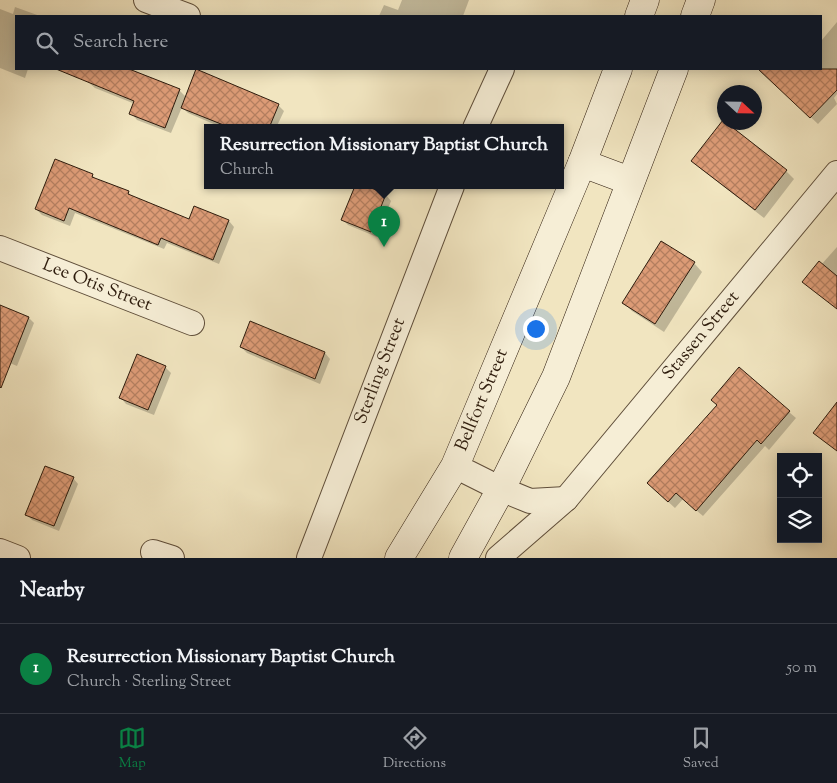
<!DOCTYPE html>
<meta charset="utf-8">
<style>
body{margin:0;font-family:"Sorts Mill Goudy",serif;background:#20242c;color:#f1f3f6}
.controls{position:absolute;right:15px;bottom:15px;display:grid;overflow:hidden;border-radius:0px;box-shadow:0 2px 12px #0003}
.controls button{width:45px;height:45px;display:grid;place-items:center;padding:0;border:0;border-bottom:1px solid #363941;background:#171b24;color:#f1f3f6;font:25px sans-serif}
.compass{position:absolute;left:717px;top:85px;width:45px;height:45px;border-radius:50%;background:#171b24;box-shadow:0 2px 12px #0003;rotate:112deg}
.you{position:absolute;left:535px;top:328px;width:18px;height:18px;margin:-12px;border:4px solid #fff;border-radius:50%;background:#1a73e8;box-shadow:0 0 0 8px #1a73e833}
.badge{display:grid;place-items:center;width:32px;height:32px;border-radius:50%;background:#0b8043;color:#fff;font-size:16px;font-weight:700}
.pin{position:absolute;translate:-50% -41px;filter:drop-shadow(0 1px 2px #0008)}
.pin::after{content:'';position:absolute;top:26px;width:18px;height:15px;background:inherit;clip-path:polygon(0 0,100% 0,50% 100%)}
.popup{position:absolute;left:204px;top:124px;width:360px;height:65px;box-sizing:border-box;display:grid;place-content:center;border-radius:0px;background:#171b24;filter:drop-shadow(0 1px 4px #0005);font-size:16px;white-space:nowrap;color:#9ea1a6}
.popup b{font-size:19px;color:#f1f3f6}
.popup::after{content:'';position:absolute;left:50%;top:100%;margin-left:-10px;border:10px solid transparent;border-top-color:#171b24}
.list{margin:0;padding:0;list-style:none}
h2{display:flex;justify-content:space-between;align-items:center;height:65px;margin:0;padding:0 20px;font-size:21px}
h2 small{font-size:16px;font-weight:400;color:#9ea1a6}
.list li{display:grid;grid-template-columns:32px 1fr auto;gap:15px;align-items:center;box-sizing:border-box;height:90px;padding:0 20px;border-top:1px solid #363941}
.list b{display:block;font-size:19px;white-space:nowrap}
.list p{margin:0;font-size:16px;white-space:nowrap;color:#9ea1a6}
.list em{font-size:16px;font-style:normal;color:#9ea1a6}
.icon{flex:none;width:28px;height:28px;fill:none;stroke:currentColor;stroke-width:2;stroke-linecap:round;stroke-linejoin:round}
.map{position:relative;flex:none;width:837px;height:558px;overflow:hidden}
.search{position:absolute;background:#171b24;box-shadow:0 2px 12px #0003;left:15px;right:15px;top:15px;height:55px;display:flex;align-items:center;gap:12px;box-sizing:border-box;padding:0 18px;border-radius:0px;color:#9ea1a6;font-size:19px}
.sheet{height:155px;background:#171b24}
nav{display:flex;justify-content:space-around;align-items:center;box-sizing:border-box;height:70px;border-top:1px solid #363941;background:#171b24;font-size:14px;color:#9ea1a6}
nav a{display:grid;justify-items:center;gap:2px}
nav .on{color:#0b8043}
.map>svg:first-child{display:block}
.shadow{fill:#0003}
.building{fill:url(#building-cross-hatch);stroke:#2e1c0d}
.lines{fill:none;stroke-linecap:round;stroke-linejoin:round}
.minor-casing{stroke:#5f4e3a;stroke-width:26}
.secondary-casing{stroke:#2e1c0d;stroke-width:29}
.minor{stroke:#f6eed6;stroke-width:24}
.secondary{stroke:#f6eed6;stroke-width:28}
.labels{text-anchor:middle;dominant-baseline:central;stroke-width:4.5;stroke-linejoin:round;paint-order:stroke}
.street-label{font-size:18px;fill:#2e1c0d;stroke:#f6eed6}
</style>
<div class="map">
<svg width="837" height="558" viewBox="0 0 837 558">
<defs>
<pattern id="building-cross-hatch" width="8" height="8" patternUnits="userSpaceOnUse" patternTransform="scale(1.25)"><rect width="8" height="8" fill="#dc9b76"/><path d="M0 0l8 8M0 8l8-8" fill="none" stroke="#b37e5f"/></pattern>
</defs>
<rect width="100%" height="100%" fill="#f1e5c0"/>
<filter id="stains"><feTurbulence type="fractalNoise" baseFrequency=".004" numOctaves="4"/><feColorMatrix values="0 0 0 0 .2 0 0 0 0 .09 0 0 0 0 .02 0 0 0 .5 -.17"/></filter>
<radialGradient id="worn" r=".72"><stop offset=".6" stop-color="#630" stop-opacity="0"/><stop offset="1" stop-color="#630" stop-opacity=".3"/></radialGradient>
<g class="shadow">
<polygon points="402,0 469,0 463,16 379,16 384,5 398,10"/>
<polygon points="15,7 40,16 16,16 16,69 28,69 25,78 0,68 0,9 13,14"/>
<polygon points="837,22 837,94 834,98 837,104 818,124 766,75 772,69 821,69 821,41"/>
<polygon points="64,69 132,69 131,71 179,90 186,97 278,105 284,111 276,128 223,128 188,113 182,107 171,133 137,120 131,113 135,104 95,88 88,82 90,79"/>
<polygon points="692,160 786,171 794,179 764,218 701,169"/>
<polygon points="92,175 97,180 128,192 133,198 189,220 229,221 234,227 219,264 167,243 164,249 75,213 70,226 42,215 36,209"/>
<polygon points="356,186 363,186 386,195 391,201 377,237 348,225 343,220"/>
<polygon points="837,247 837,309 809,287 821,265"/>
<polygon points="694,263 702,272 664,332 632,311 624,303"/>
<polygon points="0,305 29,318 34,323 17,366 0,359"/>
<polygon points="251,323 325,353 330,359 320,384 247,353 241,347"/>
<polygon points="165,367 171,373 154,415 126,404 121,398"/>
<polygon points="718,406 789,412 796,418 769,450 765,446 703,516 683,499 675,508 655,490"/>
<polygon points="73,478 78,484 59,531 32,520 27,515"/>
</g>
<g class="building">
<polygon points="56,69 129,69 180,89 165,128 129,114 134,101"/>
<polygon points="196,69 279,104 269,128 231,128 181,108"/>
<polygon points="758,69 837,69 837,90 810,118"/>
<polygon points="723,120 787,170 755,210 691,161"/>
<polygon points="55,159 93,174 92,177 129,191 128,194 189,219 194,206 229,220 213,260 161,238 158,245 69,208 64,221 35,209"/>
<polygon points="355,186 366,186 386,194 371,232 341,220"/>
<polygon points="661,241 695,262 655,324 622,303"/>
<polygon points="819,261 837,276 837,309 802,282"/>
<polygon points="0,305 29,317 1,388 0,387"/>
<polygon points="250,321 325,352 315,379 240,347"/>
<polygon points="137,354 166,366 148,410 119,398"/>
<polygon points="739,367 790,411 761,444 757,440 696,511 676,493 668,502 647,483 717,405 711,400"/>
<polygon points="837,402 837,451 813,433"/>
<polygon points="45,466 74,477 54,526 25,515"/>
</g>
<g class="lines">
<defs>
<g id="minor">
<polyline points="146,0 188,16"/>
<polyline points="475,128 502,69"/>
<path id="s1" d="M0,248L192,323"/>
<polyline points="455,466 501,489 530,501 566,499"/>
<polyline points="0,551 18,558"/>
<polyline points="153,552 172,558"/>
<path id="s2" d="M309,558L452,186"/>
<path id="s3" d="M498,558L566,499L837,173"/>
</g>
<g id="secondary">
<polyline points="639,16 645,0"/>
<polyline points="695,16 701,0"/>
<polyline points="582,163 630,181"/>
<path id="s4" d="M399,558L455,466L582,163L618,69"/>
<polyline points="463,558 501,489 556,377 674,69"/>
</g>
</defs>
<use href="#minor" class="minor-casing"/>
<use href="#secondary" class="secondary-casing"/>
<use href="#minor" class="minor"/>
<use href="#secondary" class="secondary"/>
</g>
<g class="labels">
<g class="street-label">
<text stroke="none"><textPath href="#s1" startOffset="104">Lee Otis Street</textPath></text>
<text stroke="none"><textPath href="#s3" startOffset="302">Stassen Street</textPath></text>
<text stroke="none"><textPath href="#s2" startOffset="200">Sterling Street</textPath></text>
<text stroke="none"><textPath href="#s4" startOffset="179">Bellfort Street</textPath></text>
</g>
</g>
<rect width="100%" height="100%" filter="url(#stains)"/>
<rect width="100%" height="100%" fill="url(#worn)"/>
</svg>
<div class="controls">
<button><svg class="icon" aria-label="locate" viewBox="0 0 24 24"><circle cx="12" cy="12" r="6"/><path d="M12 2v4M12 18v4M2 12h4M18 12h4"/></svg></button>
<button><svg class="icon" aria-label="layers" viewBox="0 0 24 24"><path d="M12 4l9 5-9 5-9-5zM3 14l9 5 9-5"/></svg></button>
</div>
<svg class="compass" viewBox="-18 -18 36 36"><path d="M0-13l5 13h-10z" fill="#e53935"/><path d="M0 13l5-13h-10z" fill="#9ea1a6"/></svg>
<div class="you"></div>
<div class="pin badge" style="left:384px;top:247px">1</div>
<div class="popup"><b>Resurrection Missionary Baptist Church</b>Church</div>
<div class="search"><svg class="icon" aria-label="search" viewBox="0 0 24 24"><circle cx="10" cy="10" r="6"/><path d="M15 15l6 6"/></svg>Search here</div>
</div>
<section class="sheet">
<h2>Nearby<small></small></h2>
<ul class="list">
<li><span class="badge">1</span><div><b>Resurrection Missionary Baptist Church</b><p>Church · Sterling Street</p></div><em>50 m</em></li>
</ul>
</section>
<nav>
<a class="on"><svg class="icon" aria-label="map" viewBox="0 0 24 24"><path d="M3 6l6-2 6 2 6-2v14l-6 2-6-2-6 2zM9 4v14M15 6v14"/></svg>Map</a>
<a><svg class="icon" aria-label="directions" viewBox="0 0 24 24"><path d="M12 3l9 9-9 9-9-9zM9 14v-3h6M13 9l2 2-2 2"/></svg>Directions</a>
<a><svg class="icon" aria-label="saved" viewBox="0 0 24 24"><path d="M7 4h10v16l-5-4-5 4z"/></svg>Saved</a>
</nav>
